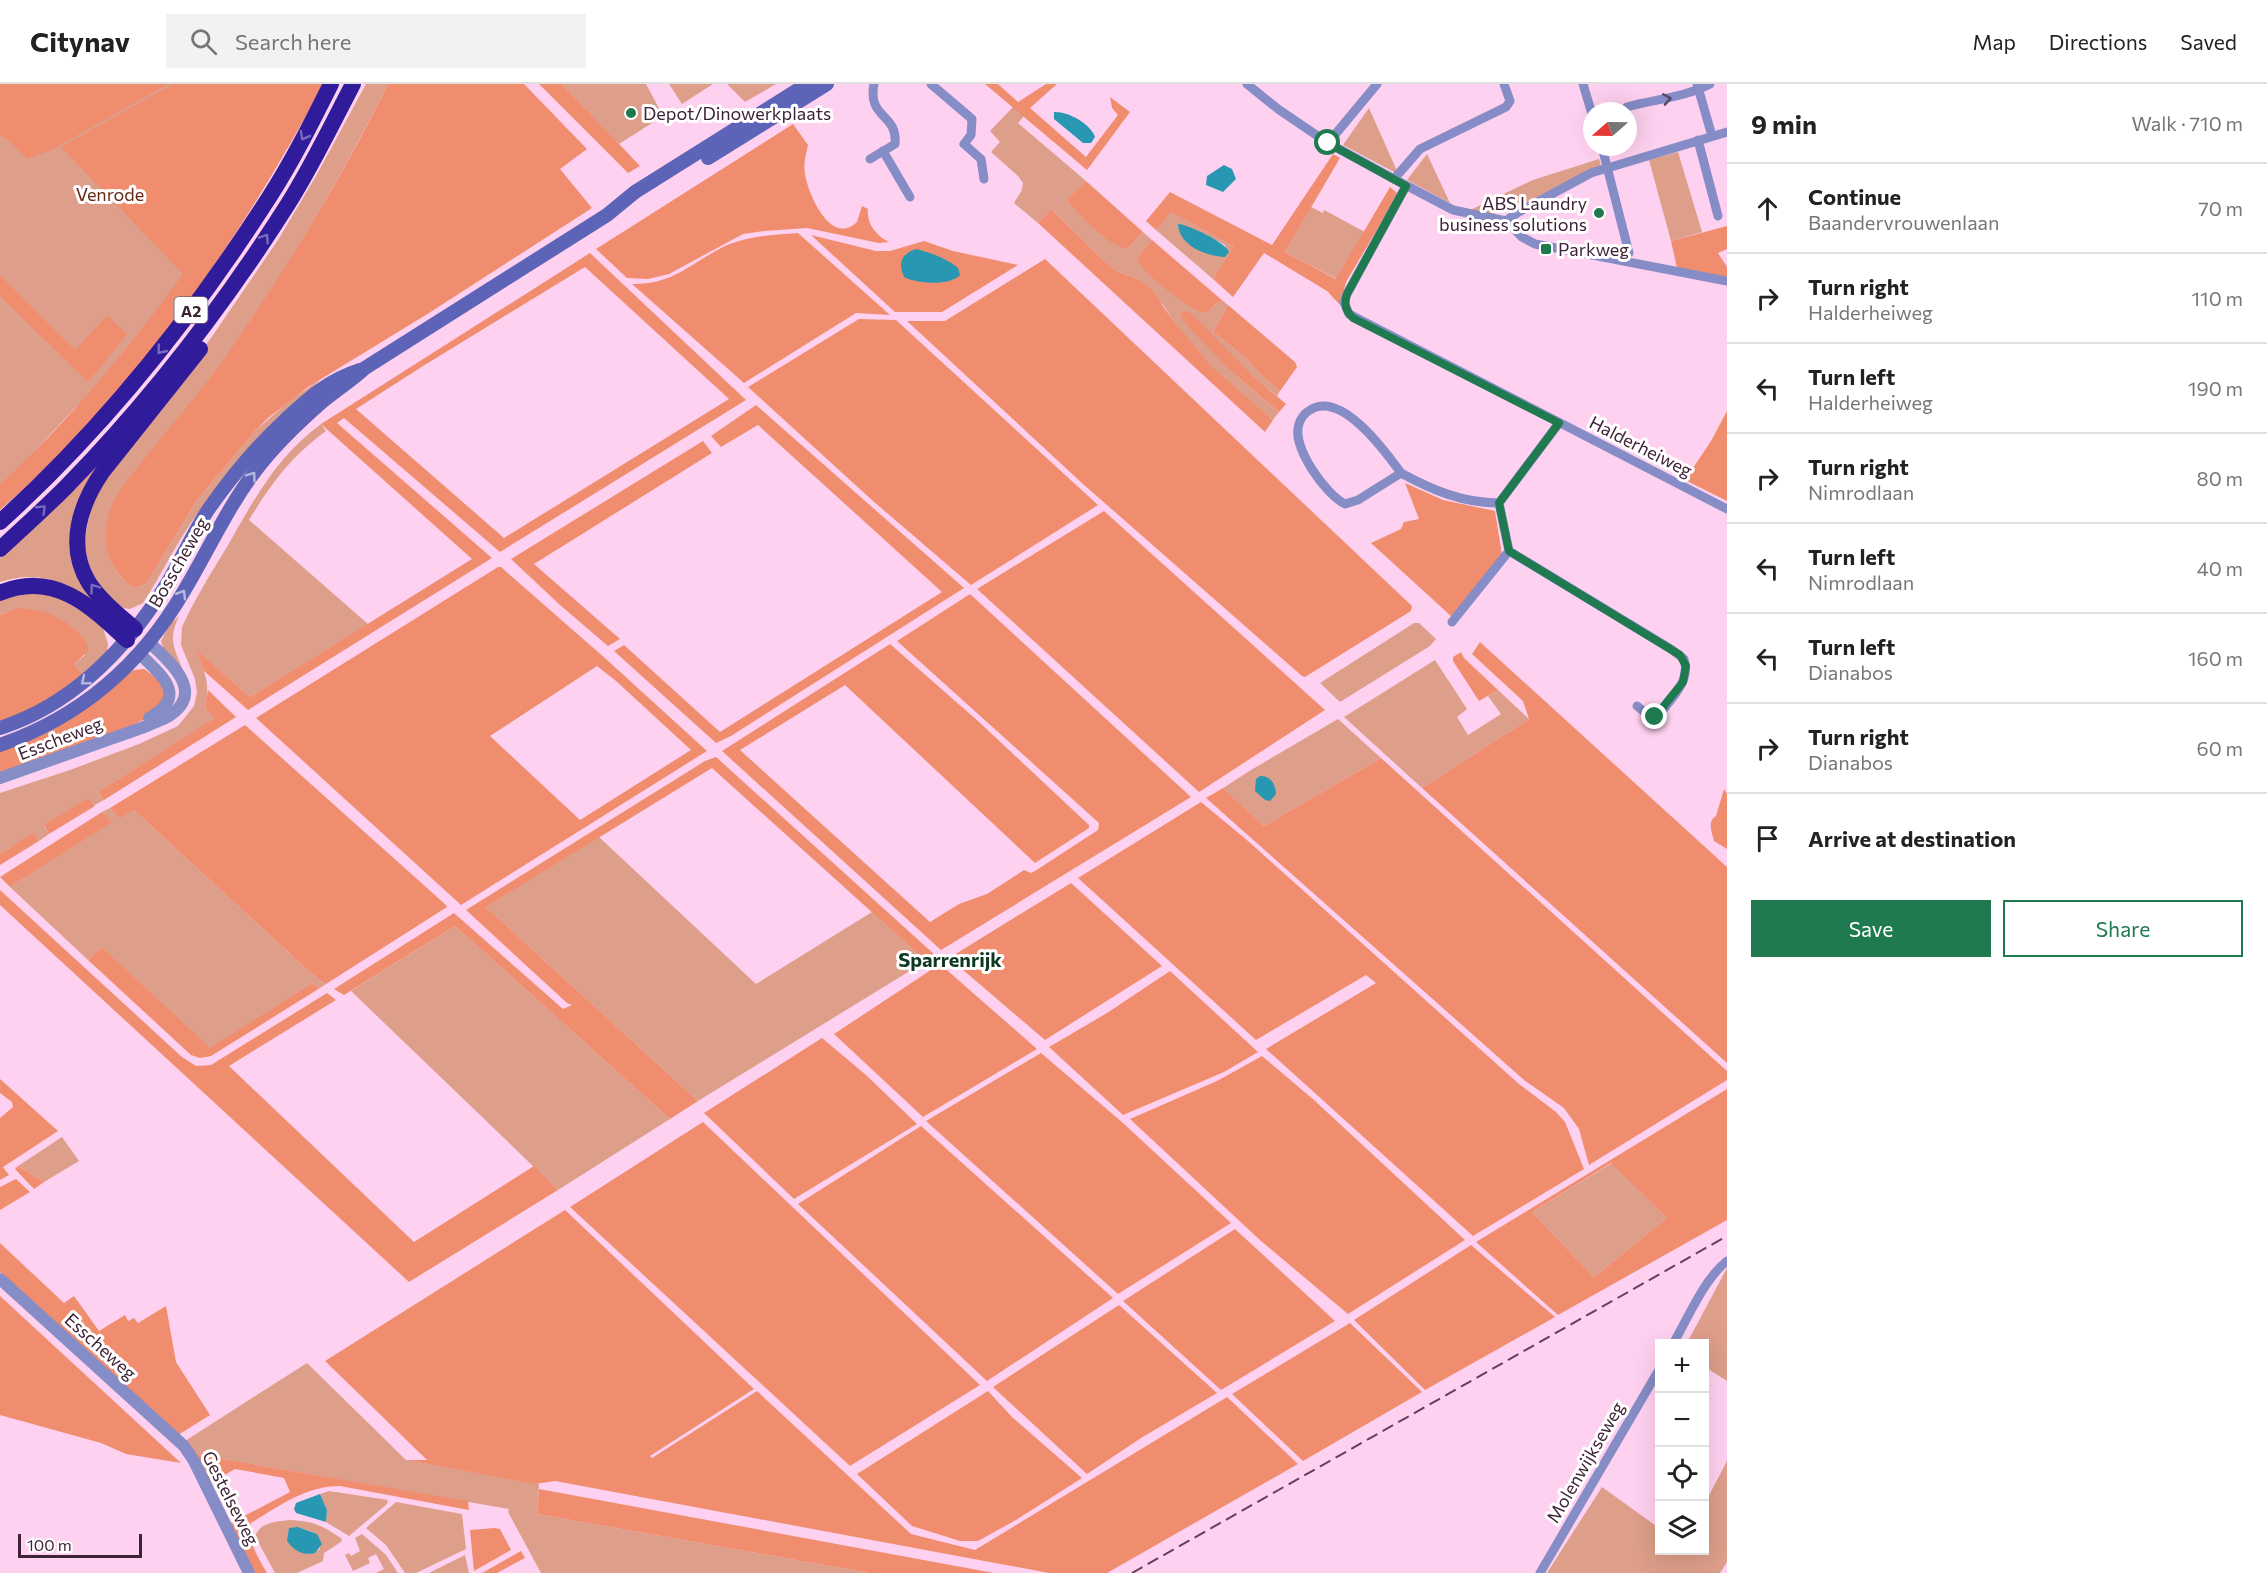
<!DOCTYPE html>
<meta charset="utf-8">
<style>
body{margin:0;font-family:Commissioner,sans-serif;background:#f2f2f2;color:#222}
.controls{position:absolute;right:18px;bottom:18px;display:grid;overflow:hidden;border-radius:0px;box-shadow:0 6px 24px #0002}
.controls button{width:54px;height:54px;display:grid;place-items:center;padding:0;border:0;border-bottom:2px solid #e0e0e0;background:#fff;color:#222;font:30px sans-serif}
.compass{position:absolute;left:1583px;top:18px;width:54px;height:54px;border-radius:50%;background:#fff;box-shadow:0 6px 24px #0002;rotate:250deg}
.scale{position:absolute;left:18px;bottom:15px;width:124px;box-sizing:border-box;padding-left:6px;border:3px solid #3e2236;border-top:0;font-size:16px;line-height:21px;white-space:nowrap;color:#3e2236;-webkit-text-stroke:4px #fff;paint-order:stroke}
.stop{position:absolute;width:18px;height:18px;margin:-14px;border:4px solid #1f7a4f;border-radius:50%;background:#fff}
.stop.end{background:#1f7a4f;border-color:#fff;box-shadow:0 2px 6px #0008}
.list{margin:0;padding:0;list-style:none}
h2{display:flex;justify-content:space-between;align-items:center;height:78px;margin:0;padding:0 24px;font-size:26px}
h2 small{font-size:20px;font-weight:400;color:#767676}
.list li{display:grid;grid-template-columns:39px 1fr auto;gap:18px;align-items:center;box-sizing:border-box;height:90px;padding:0 24px;border-top:2px solid #e0e0e0}
.list b{display:block;font-size:22px;white-space:nowrap}
.list p{margin:0;font-size:20px;white-space:nowrap;color:#767676}
.list em{font-size:20px;font-style:normal;color:#767676}
.actions{display:flex;gap:12px;padding:18px 24px}
.actions a{flex:1;padding:14px 0;border:2px solid #1f7a4f;border-radius:0px;text-align:center;font-size:21px;color:#1f7a4f}
.actions .main{background:#1f7a4f;color:#fff}
.icon{flex:none;width:33px;height:33px;fill:none;stroke:currentColor;stroke-width:2;stroke-linecap:round;stroke-linejoin:round}
.map{position:relative;flex:none;width:1727px;height:1489px;overflow:hidden}
header{display:flex;align-items:center;gap:36px;box-sizing:border-box;height:84px;padding:0 30px;background:#fff;border-bottom:2px solid #e0e0e0}
header strong{font-size:28px}
nav{display:flex;gap:33px;margin-inline-start:auto;font-size:21px}
.search{width:420px;height:54px;background:#f2f2f2;display:flex;align-items:center;gap:15px;box-sizing:border-box;padding:0 21px;border-radius:0px;color:#767676;font-size:22px}
main{display:flex}
aside{flex:1;background:#fff}
.map>svg:first-child{display:block}
.green{fill:#dd9e8a;fill-rule:evenodd}
.forest{fill:#f08d6e;fill-rule:evenodd}
.water{fill:#2797b2}
.lines{fill:none;stroke-linecap:round;stroke-linejoin:round}
.minor{stroke:#868dc6;stroke-width:9}
.tertiary{stroke:#868dc6;stroke-width:12}
.secondary{stroke:#5d63b6;stroke-width:14}
.motorway{stroke:#301b9b;stroke-width:16}
.rail{stroke:#614258;stroke-width:2;stroke-dasharray:12 6;stroke-linecap:butt}
.oneway{stroke:#574768}
.oneway2{stroke:#786bbe}
.oneway3{stroke:#b6b9de}
.route{stroke:#1f7a4f;stroke-width:8}
.poi-dot{fill:#1f7a4f;stroke:#fff;stroke-width:2}
.labels{text-anchor:middle;dominant-baseline:central;stroke-width:6;stroke-linejoin:round;paint-order:stroke}
.shield{fill:#fff;stroke:#786472;stroke-width:1.5}
.shield-label{font-size:16px;font-weight:bold;fill:#3e2236}
.poi-label{font-size:18px;fill:#3e2236;stroke:#fff;text-anchor:start}
.park-label{font-size:18px;fill:#672915;stroke:#fff}
.street-label{font-size:18px;fill:#3e2236;stroke:#fff}
.neighbourhood-label{font-size:20px;font-weight:bold;fill:#0d3823;stroke:#fff}
</style>
<header>
<strong>Citynav</strong>
<div class="search"><svg class="icon" aria-label="search" viewBox="0 0 24 24"><circle cx="10" cy="10" r="6"/><path d="M15 15l6 6"/></svg>Search here</div>
<nav><a>Map</a><a>Directions</a><a>Saved</a></nav>
</header>
<main>
<div class="map">
<svg width="1727" height="1489" viewBox="0 0 1727 1489">
<rect width="100%" height="100%" fill="#ffd1f0"/>
<g class="green">
<polygon points="0,0 308,0 247,110 82,328 76,323 26,376 0,400"/>
<path d="M366,0H388C341,93 288,185 227,271C188,325 148,379 108,433C106,462 107,487 135,504L146,500L197,416L255,347L288,318L322,294C278,336 233,379 198,429C177,457 162,490 143,519L130,525L123,524L115,519L91,490L84,461L93,410L211,254L278,156L316,92Z"/>
<polygon points="562,0 646,0 663,32 619,60"/>
<polygon points="669,0 713,0 682,20"/>
<polygon points="727,0 776,0 745,18"/>
<polygon points="1013,23 1024,32 1018,39 1086,97 1068,114 1068,118 1102,152 1128,164 1143,148 1152,156 1137,174 1152,192 1199,228 1207,228 1216,220 1223,217 1228,221 1213,248 1246,274 1261,291 1280,307 1277,312 1250,289 1215,268 1232,288 1279,328 1273,336 1210,282 1172,235 1164,222 1138,195 1118,188 1101,174 1051,125 1038,139 1014,119 1022,106 1023,99 1018,92 991,68 1000,58 990,47"/>
<polygon points="1369,24 1397,87 1394,88 1343,61"/>
<polygon points="1678,68 1702,148 1671,157 1649,76"/>
<polygon points="1427,70 1450,119 1407,96"/>
<polygon points="1599,75 1601,82 1517,123 1504,128 1485,131 1466,128 1533,96"/>
<polygon points="1311,123 1323,129 1324,126 1365,148 1337,195 1285,168"/>
<path d="M1170,127L1233,162L1213,195L1156,146ZM1178,140L1220,158L1226,162L1219,172C1203,167 1179,158 1178,140Z"/>
<path d="M321,340L326,347C290,374 273,397 249,436L368,540L250,613L198,567C204,590 211,599 205,624L216,634L98,708L104,716L95,721L87,715L44,742L49,750L39,757L33,750L0,770V709L70,686L139,660L178,642L194,622L197,608L195,595L181,561L182,543C195,515 211,489 227,463C253,417 277,372 321,340Z"/>
<path d="M125,350L76,429L99,520C65,499 41,485 0,498V474Z"/>
<path d="M0,509L54,510L90,533L103,544L108,560L107,570L84,592L74,580L85,571C65,546 55,521 18,526C12,527 6,528 0,531Z"/>
<path d="M179,532C168,555 174,564 183,586L164,567L161,557L170,540Z"/>
<polygon points="1414,539 1419,539 1436,555 1430,562 1340,618 1320,599"/>
<polygon points="1435,576 1467,625 1457,633 1468,651 1501,630 1488,612 1498,606 1529,635 1422,704 1344,633"/>
<polygon points="1338,635 1381,674 1264,742 1223,704 1251,686"/>
<polygon points="110,724 120,733 134,726 312,890 326,900 320,904 312,899 210,965 102,863 88,876 10,803 111,738 102,728"/>
<polygon points="599,753 756,900 872,828 926,877 698,1017 486,823"/>
<polygon points="455,842 670,1035 558,1106 351,907"/>
<polygon points="62,1053 79,1077 44,1098 18,1082"/>
<polygon points="1612,1079 1667,1134 1594,1193 1532,1128"/>
<polygon points="1727,1184 1727,1297 1705,1283 1704,1260 1687,1259"/>
<polygon points="307,1279 406,1376 539,1400 537,1430 869,1489 541,1489 508,1428 509,1425 193,1370 186,1357 188,1355"/>
<polygon points="1727,1377 1727,1478 1720,1489 1547,1489 1602,1403 1659,1444 1660,1466 1704,1466 1705,1419"/>
<polygon points="329,1407 388,1416 387,1420 349,1452 326,1438 327,1426 320,1410"/>
<polygon points="396,1418 462,1430 466,1465 416,1489 405,1489 386,1461 366,1444"/>
<path d="M289,1436C313,1437 322,1441 342,1455L341,1458L324,1469L323,1477L297,1489H275L255,1452C261,1438 275,1438 289,1436ZM298,1443L317,1450L320,1465L309,1470Z"/>
<polygon points="362,1450 386,1471 398,1489 376,1489 384,1485 376,1470 368,1474 370,1479 353,1487 345,1471 349,1469 351,1472 360,1467 355,1454"/>
<polygon points="465,1471 469,1489 429,1489"/>
</g>
<g class="forest">
<polygon points="0,0 168,0 51,66 27,75 7,55 0,52"/>
<path d="M173,0H323C240,157 135,308 0,426V400C69,337 129,265 183,190L61,63Z"/>
<path d="M388,0H524L587,65L560,85L592,124L429,229L308,303L268,334L255,347L197,416L146,500L135,504C110,489 102,461 108,433C112,413 129,395 141,379C170,342 202,307 228,269C288,183 342,93 388,0Z"/>
<polygon points="539,0 562,0 640,82 628,89"/>
<polygon points="985,0 998,0 1018,18 1046,0 1057,0 1030,24 1086,73 1118,31 1112,24 1110,13 1130,28 1087,86"/>
<path d="M793,40L808,61C806,71 803,80 805,90C808,110 831,163 857,138L862,122L868,125C866,140 877,152 889,158L879,159L807,144L764,147L743,150L669,190L648,195L627,194L596,165Z"/>
<polygon points="1333,70 1340,74 1285,168 1336,195 1390,103 1398,110 1346,198 1340,221 1327,207 1264,169 1233,213 1213,195 1233,162 1171,128 1156,146 1146,137 1170,108 1272,161"/>
<path d="M1086,97L1143,148L1128,164C1109,165 1081,131 1068,118V114Z"/>
<polygon points="1051,125 1101,174 1118,188 1138,195 1152,206 1172,235 1211,282 1273,336 1265,348 1038,139"/>
<polygon points="1727,142 1727,165 1718,169 1727,183 1727,194 1677,184 1671,157"/>
<path d="M798,149L890,231L856,229L744,299L632,200C671,201 689,181 721,164C745,152 772,151 798,149Z"/>
<polygon points="811,151 876,167 890,167 924,157 953,167 1018,181 942,228 895,228"/>
<path d="M1152,156L1223,217L1216,220L1207,228H1199C1185,219 1140,189 1137,174Z"/>
<path d="M590,169L746,316L500,468L344,334L337,339L492,474L248,626L204,587L197,566L250,613L472,475L321,340ZM585,183L729,315L504,454L356,325L423,282Z"/>
<polygon points="1045,175 1412,522 1411,527 1305,593 1302,592 1083,400 907,237 945,237"/>
<polygon points="0,191 75,266 107,232 127,250 88,298 0,212"/>
<polygon points="1228,221 1295,278 1297,283 1280,307 1261,291 1246,274 1213,248"/>
<polygon points="1186,227 1192,230 1250,289 1286,320 1279,328 1232,288 1187,241 1181,232 1182,229"/>
<polygon points="859,235 896,236 1098,421 971,501 873,417 748,303"/>
<polygon points="756,321 964,504 731,652 716,659 614,567 624,561 720,648 942,508 758,341 721,363 711,352"/>
<polygon points="1727,327 1727,417 1685,396 1711,357"/>
<polygon points="703,357 712,369 534,480 620,555 608,562 560,521 511,475"/>
<polygon points="1405,399 1443,416 1495,427 1502,471 1452,533 1371,459 1401,445 1404,438 1419,435"/>
<polygon points="1104,427 1325,626 1199,708 977,505"/>
<path d="M498,483H501L606,575L707,667L461,821L256,634ZM597,582L616,597L691,666L580,736L490,652Z"/>
<polygon points="970,510 1191,713 941,866 722,667 890,560 978,637 1089,741 1089,744 1035,779 845,601 740,666 930,838 959,820 987,810 1024,786 1031,789 1035,787 1098,746 1099,739 897,557"/>
<path d="M17,524C26,525 36,525 45,528C59,533 89,550 88,567L74,580L84,592L60,610L0,641V531Z"/>
<polygon points="1480,558 1727,783 1727,979 1422,704 1529,635 1523,617 1472,570"/>
<polygon points="1461,568 1464,574 1498,606 1479,617 1453,577 1453,573"/>
<polygon points="144,585 165,600 168,612 147,634 129,643 0,691 0,664 134,586"/>
<polygon points="208,606 236,633 104,716 98,708 215,634 205,624"/>
<polygon points="245,641 446,821 447,823 326,900 312,890 134,726 120,734 110,724"/>
<polygon points="716,673 935,871 926,877 712,684 486,823 698,1017 670,1035 455,842 344,911 334,905 454,829 563,925 572,921 567,919 466,826 705,677"/>
<polygon points="1381,674 1727,987 1727,996 1589,1081 1579,1045 1564,1024 1524,996 1206,714 1223,704 1264,742"/>
<path d="M1724,705L1727,710V765L1714,757C1712,748 1707,737 1716,732Z"/>
<polygon points="88,714 95,722 49,750 44,741"/>
<polygon points="1201,718 1248,757 1519,1000 1556,1028 1565,1038 1584,1085 1473,1152 1266,965 1376,899 1366,891 1256,956 1078,794"/>
<polygon points="102,728 112,738 10,803 0,793"/>
<polygon points="33,749 39,757 0,781 0,770"/>
<polygon points="1071,799 1162,882 1045,956 949,874"/>
<polygon points="0,806 182,973 196,982 211,981 327,909 336,916 229,982 414,1158 534,1082 558,1106 409,1198 0,821"/>
<polygon points="102,863 210,964 312,899 320,904 211,972 200,974 191,971 88,876"/>
<polygon points="940,880 1037,965 923,1033 834,950"/>
<polygon points="1170,887 1258,968 1224,988 1123,1031 1049,963 1107,929"/>
<polygon points="822,954 866,991 917,1040 794,1115 704,1029"/>
<polygon points="1041,969 1123,1039 1231,1139 1118,1210 926,1037"/>
<polygon points="1262,972 1314,1016 1465,1156 1348,1230 1261,1157 1130,1035 1217,997"/>
<polygon points="0,995 58,1047 3,1083 9,1091 0,1096 0,1034 13,1023 12,1018 0,1009"/>
<path d="M1727,1005V1136L1558,1231L1476,1158ZM1611,1079L1667,1134L1594,1193L1532,1128Z"/>
<polygon points="703,1038 980,1301 850,1382 570,1123"/>
<polygon points="921,1042 1113,1214 987,1297 798,1120"/>
<polygon points="18,1082 44,1098 34,1105 15,1085"/>
<polygon points="16,1095 30,1108 0,1126 0,1103"/>
<polygon points="565,1126 754,1305 650,1372 652,1374 757,1307 911,1450 975,1466 1227,1313 1298,1380 1107,1489 1049,1489 555,1397 535,1400 406,1376 427,1376 325,1277"/>
<polygon points="1235,1145 1335,1237 1221,1306 1123,1217"/>
<polygon points="0,1159 64,1219 74,1212 99,1247 125,1231 128,1237 134,1234 138,1239 166,1222 176,1278 210,1331 178,1351 0,1188"/>
<polygon points="1471,1161 1555,1233 1425,1306 1354,1236"/>
<polygon points="0,1212 181,1379 126,1370 101,1359 0,1331"/>
<polygon points="1119,1221 1217,1309 1141,1354 1087,1390 993,1303"/>
<polygon points="1350,1239 1422,1308 1303,1377 1232,1310"/>
<polygon points="988,1307 1012,1333 1082,1394 1016,1436 978,1457 960,1457 912,1442 857,1390"/>
<path d="M193,1370L468,1417L469,1426L340,1402C306,1402 279,1422 251,1439C247,1458 258,1473 267,1489H253L229,1440L290,1408L284,1394L235,1385L209,1400Z"/>
<polygon points="539,1405 994,1489 869,1489 537,1430"/>
<polygon points="494,1444 500,1445 511,1466 474,1487 470,1446"/>
<polygon points="521,1467 525,1474 497,1489 482,1489"/>
</g>
<g class="water">
<path d="M1054,28C1067,27 1090,39 1095,53L1091,59H1083L1054,35Z"/>
<polygon points="1224,81 1232,85 1236,95 1223,108 1206,101 1207,92"/>
<path d="M1178,140C1189,141 1225,158 1229,168L1225,173C1206,172 1179,162 1178,140Z"/>
<path d="M916,165C932,169 946,174 958,184L960,191C950,202 917,200 904,193C898,179 901,170 916,165Z"/>
<path d="M1260,692C1271,692 1275,700 1276,710L1270,717L1265,716L1255,707L1256,695Z"/>
<polygon points="320,1410 327,1426 326,1438 296,1429 294,1425 296,1419"/>
<path d="M298,1443L317,1450L322,1460L315,1469C304,1472 294,1467 287,1457L289,1444Z"/>
</g>
<g class="lines">
<g class="minor">
<polyline points="931,0 972,35 971,51 964,60 981,75 984,95"/>
<polyline points="1247,0 1278,25 1328,59 1394,95 1453,126 1506,137 1522,153 1535,160 1727,197"/>
<polyline points="1583,0 1592,30"/>
<polyline points="1697,0 1712,52"/>
<path d="M1624,27L1627,23C1655,15 1683,14 1710,0"/>
<polyline points="1698,56 1718,132"/>
<polyline points="1328,59 1377,0"/>
<polyline points="1602,63 1629,169"/>
<polyline points="883,67 910,113"/>
<path d="M870,75L895,60C898,29 867,35 874,0"/>
<polyline points="1394,95 1420,65 1506,23 1510,17 1504,0"/>
<polyline points="1406,102 1347,210 1344,218 1349,230 1727,425"/>
<polyline points="1506,137 1517,129 1591,89 1727,48"/>
<path d="M1401,389C1385,367 1341,306 1310,326C1305,329 1301,333 1299,340C1291,362 1325,410 1345,420L1358,416L1401,389C1432,406 1463,419 1499,419"/>
<path d="M1509,467L1671,565L1684,575C1691,597 1671,615 1659,631L1651,633L1637,622"/>
<polyline points="1452,538 1509,467 1499,419 1559,339"/>
<path d="M1673,1260C1688,1234 1704,1195 1727,1177"/>
<polyline points="1540,1489 1660,1284"/>
</g>
<g class="tertiary">
<path d="M140,570C162,592 189,612 149,634"/>
<path d="M0,694L147,642C154,638 163,636 169,632C206,608 170,578 150,559"/>
<polyline points="0,1195 184,1362 194,1377 249,1489"/>
</g>
<g class="secondary">
<polyline points="708,74 827,0"/>
<path d="M0,644C74,620 128,563 168,498C182,474 193,449 208,426C231,393 256,363 285,336C310,313 327,297 360,286"/>
<path d="M0,661C81,633 141,581 184,507C208,467 227,424 256,386C275,361 298,339 322,318C336,306 351,297 365,284L607,131L635,108L807,0"/>
</g>
<g class="motorway">
<path d="M0,438C105,343 194,231 270,112C293,76 312,38 331,0"/>
<path d="M0,465C22,445 45,424 66,403C150,317 224,221 288,120C312,82 332,40 353,0"/>
<path d="M0,509C53,486 91,522 127,556"/>
<path d="M135,545C119,531 101,517 89,499C66,462 80,420 103,387L200,265"/>
</g>
<polyline class="rail" points="1132,1489 1727,1152"/>
</g>
<defs><path id="oneway-chevron" d="M-2-3.5L2.5 0L-2 3.5" fill="none" stroke-width="1.6" stroke-linecap="round" stroke-linejoin="round" transform="scale(1.5)"/></defs>
<use class="oneway" href="#oneway-chevron" transform="translate(1667 15) rotate(-9)"/>
<g class="oneway2">
<use href="#oneway-chevron" transform="translate(304 52) rotate(118)"/>
<use href="#oneway-chevron" transform="translate(265 154) rotate(-56)"/>
<use href="#oneway-chevron" transform="translate(161 266) rotate(129)"/>
<use href="#oneway-chevron" transform="translate(42 425) rotate(-44)"/>
<use href="#oneway-chevron" transform="translate(94 504) rotate(-126)"/>
</g>
<g class="oneway3">
<use href="#oneway-chevron" transform="translate(252 392) rotate(-54)"/>
<use href="#oneway-chevron" transform="translate(182 510) rotate(-59)"/>
<use href="#oneway-chevron" transform="translate(85 597) rotate(141)"/>
</g>
<g class="lines">
<path class="route" d="M1328,59L1406,102L1347,210C1344,220 1345,226 1353,234L1559,339L1499,419L1509,467L1680,571L1686,582L1683,598L1655,633"/>
</g>
<g class="poi-dot">
<circle cx="631" cy="29" r="6"/>
<circle cx="1599" cy="129" r="6"/>
<rect x="1540" y="159" width="12" height="12" rx="3"/>
</g>
<g class="labels">
<rect class="shield" x="174.5" y="213" width="33" height="26" rx="4.5"/>
<g class="shield-label">
<text x="191" y="226">A2</text>
</g>
<g class="poi-label">
<text x="643" y="29">Depot/Dinowerkplaats</text>
<text x="1587" y="119" text-anchor="end">ABS Laundry<tspan x="1587" dy="21">business solutions</tspan></text>
<text x="1558" y="165">Parkweg</text>
</g>
<g class="park-label">
<text x="110" y="110">Venrode</text>
</g>
<g class="street-label">
<text transform="translate(1641 362) rotate(27)">Halderheiweg</text>
<text transform="translate(178 478) rotate(-60)">Bosscheweg</text>
<text transform="translate(60 654) rotate(-21)">Esscheweg</text>
<text transform="translate(101 1262) rotate(42)">Esscheweg</text>
<text transform="translate(1585 1378) rotate(-60)">Molenwijkseweg</text>
<text transform="translate(231 1414) rotate(63)">Gestelseweg</text>
</g>
<g class="neighbourhood-label">
<text x="950" y="875">Sparrenrijk</text>
</g>
</g>
</svg>
<div class="controls">
<button>+</button>
<button>−</button>
<button><svg class="icon" aria-label="locate" viewBox="0 0 24 24"><circle cx="12" cy="12" r="6"/><path d="M12 2v4M12 18v4M2 12h4M18 12h4"/></svg></button>
<button><svg class="icon" aria-label="layers" viewBox="0 0 24 24"><path d="M12 4l9 5-9 5-9-5zM3 14l9 5 9-5"/></svg></button>
</div>
<svg class="compass" viewBox="-18 -18 36 36"><path d="M0-13l5 13h-10z" fill="#e53935"/><path d="M0 13l5-13h-10z" fill="#767676"/></svg>
<div class="scale">100 m</div>
<div class="stop" style="left:1328px;top:59px"></div>
<div class="stop end" style="left:1655px;top:633px"></div>
</div>
<aside>
<h2>9 min<small>Walk · 710 m</small></h2>
<ul class="list">
<li><svg class="icon" aria-label="ahead" viewBox="0 0 24 24"><path d="M12 20V5M6 11l6-6 6 6"/></svg><div><b>Continue</b><p>Baandervrouwenlaan</p></div><em>70 m</em></li>
<li><svg class="icon" aria-label="right" viewBox="0 0 24 24"><path d="M7 20v-9h11M14 6l5 5-5 5"/></svg><div><b>Turn right</b><p>Halderheiweg</p></div><em>110 m</em></li>
<li><svg class="icon" aria-label="left" viewBox="0 0 24 24"><path d="M17 20v-9H6M10 6l-5 5 5 5"/></svg><div><b>Turn left</b><p>Halderheiweg</p></div><em>190 m</em></li>
<li><svg class="icon" aria-label="right" viewBox="0 0 24 24"><path d="M7 20v-9h11M14 6l5 5-5 5"/></svg><div><b>Turn right</b><p>Nimrodlaan</p></div><em>80 m</em></li>
<li><svg class="icon" aria-label="left" viewBox="0 0 24 24"><path d="M17 20v-9H6M10 6l-5 5 5 5"/></svg><div><b>Turn left</b><p>Nimrodlaan</p></div><em>40 m</em></li>
<li><svg class="icon" aria-label="left" viewBox="0 0 24 24"><path d="M17 20v-9H6M10 6l-5 5 5 5"/></svg><div><b>Turn left</b><p>Dianabos</p></div><em>160 m</em></li>
<li><svg class="icon" aria-label="right" viewBox="0 0 24 24"><path d="M7 20v-9h11M14 6l5 5-5 5"/></svg><div><b>Turn right</b><p>Dianabos</p></div><em>60 m</em></li>
<li><svg class="icon" aria-label="arrive" viewBox="0 0 24 24"><path d="M6 21V4h12l-3 4 3 4H6"/></svg><div><b>Arrive at destination</b></div></li>
</ul>
<div class="actions"><a class="main">Save</a><a>Share</a></div>
</aside>
</main>
